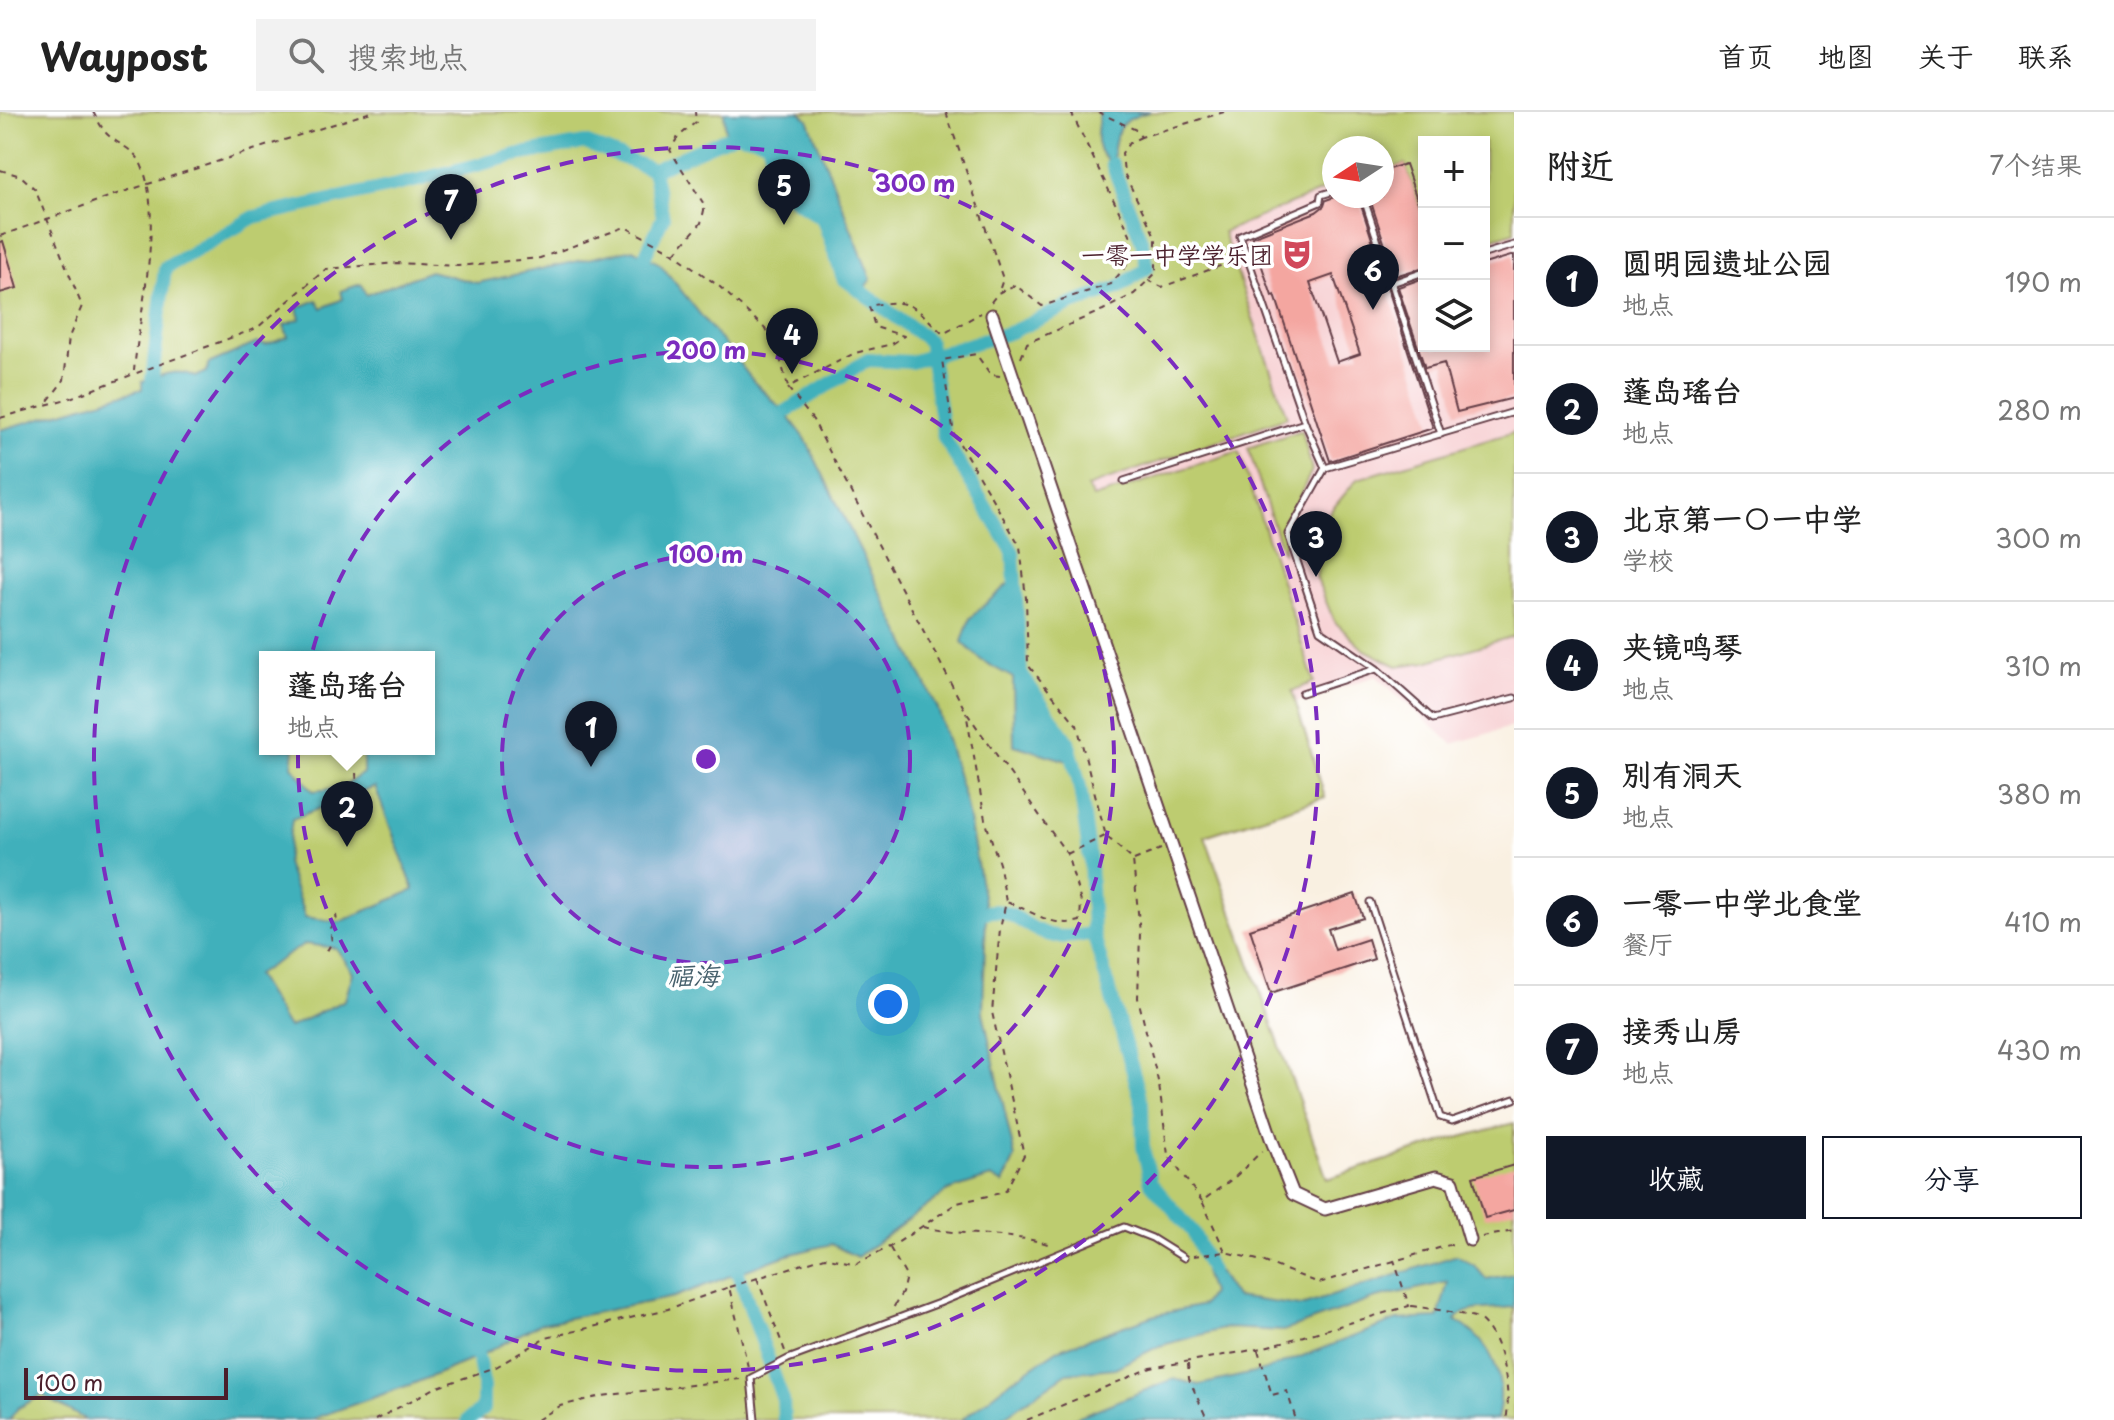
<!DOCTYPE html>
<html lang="zh">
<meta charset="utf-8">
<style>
body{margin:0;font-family:"Playpen Sans","LXGW WenKai TC",sans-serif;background:#f2f2f2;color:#222}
.controls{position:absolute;right:24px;top:24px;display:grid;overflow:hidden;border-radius:0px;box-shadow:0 4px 12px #0003}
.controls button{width:72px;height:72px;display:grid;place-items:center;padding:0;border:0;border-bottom:2px solid #e0e0e0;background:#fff;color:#222;font:40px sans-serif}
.compass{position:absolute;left:1322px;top:24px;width:72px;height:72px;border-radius:50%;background:#fff;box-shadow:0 4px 12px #0003;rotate:258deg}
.scale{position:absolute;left:24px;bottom:20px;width:204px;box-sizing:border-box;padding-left:8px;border:4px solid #4a1f2b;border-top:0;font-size:22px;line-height:28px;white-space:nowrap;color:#4a1f2b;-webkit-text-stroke:6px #fff;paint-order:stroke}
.you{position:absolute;left:888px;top:892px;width:28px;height:28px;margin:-20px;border:6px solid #fff;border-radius:50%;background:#1a73e8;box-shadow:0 0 0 12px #1a73e833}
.badge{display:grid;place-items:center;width:52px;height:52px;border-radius:50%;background:#111827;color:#fff;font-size:26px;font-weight:700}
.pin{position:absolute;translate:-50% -66px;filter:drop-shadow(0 2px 4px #0008)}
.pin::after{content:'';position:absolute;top:42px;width:28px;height:24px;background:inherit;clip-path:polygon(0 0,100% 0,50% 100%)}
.popup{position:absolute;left:259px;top:539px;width:176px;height:104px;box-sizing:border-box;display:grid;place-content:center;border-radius:0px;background:#fff;filter:drop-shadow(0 2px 6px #0005);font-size:26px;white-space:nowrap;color:#767676}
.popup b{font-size:30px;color:#222}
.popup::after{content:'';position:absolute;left:50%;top:100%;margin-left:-16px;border:16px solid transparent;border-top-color:#fff}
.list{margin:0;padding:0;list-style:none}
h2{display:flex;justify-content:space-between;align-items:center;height:104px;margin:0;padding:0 32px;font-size:34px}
h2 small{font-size:26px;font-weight:400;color:#767676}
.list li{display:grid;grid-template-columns:52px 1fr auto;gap:24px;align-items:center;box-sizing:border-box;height:128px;padding:0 32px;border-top:2px solid #e0e0e0}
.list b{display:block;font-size:30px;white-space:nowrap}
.list p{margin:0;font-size:26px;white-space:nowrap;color:#767676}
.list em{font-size:26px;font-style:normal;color:#767676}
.actions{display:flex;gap:16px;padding:24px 32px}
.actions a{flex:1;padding:18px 0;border:2px solid #111827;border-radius:0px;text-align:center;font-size:28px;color:#111827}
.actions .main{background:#111827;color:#fff}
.icon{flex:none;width:44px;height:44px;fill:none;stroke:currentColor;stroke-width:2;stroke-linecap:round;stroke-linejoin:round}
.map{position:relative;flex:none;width:1514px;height:1308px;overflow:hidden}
header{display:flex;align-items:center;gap:48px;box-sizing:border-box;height:112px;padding:0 40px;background:#fff;border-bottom:2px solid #e0e0e0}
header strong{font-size:38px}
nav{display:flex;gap:44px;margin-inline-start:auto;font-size:28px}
.search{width:560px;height:72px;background:#f2f2f2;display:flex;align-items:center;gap:20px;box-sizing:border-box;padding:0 28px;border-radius:0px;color:#767676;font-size:30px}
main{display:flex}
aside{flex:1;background:#fff}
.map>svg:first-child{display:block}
.built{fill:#f7cfd1}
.green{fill:#bdcc6f;stroke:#84764d;stroke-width:2;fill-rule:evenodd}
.water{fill:#40b0bb;stroke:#456873;stroke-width:2;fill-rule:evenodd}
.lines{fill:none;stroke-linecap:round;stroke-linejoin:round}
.canal{stroke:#40b0bb;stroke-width:14}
.building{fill:#f4a6a0;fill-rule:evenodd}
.service-casing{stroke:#643e46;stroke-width:9}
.minor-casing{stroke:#643e46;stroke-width:15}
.path{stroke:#643e46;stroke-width:2;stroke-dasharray:6 6;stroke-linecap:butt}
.service{stroke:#fff;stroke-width:5}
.minor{stroke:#fff;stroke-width:11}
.ring{fill:none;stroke:#7b2cbf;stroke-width:4;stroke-dasharray:14 10}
.labels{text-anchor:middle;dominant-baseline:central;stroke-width:7;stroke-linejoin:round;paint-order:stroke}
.poi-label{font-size:24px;fill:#4a1f2b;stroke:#fff;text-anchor:end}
.water-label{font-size:26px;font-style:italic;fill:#46606c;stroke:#fff}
.centre{fill:#7b2cbf;stroke:#fff;stroke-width:4}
.ring-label{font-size:24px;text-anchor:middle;font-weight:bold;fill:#7b2cbf;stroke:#fff;stroke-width:7;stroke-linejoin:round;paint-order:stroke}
</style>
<header>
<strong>Waypost</strong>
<div class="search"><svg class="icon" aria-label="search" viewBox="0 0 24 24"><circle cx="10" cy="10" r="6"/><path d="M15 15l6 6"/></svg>搜索地点</div>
<nav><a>首页</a><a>地图</a><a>关于</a><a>联系</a></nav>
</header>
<main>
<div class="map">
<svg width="1514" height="1308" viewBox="0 0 1514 1308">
<rect width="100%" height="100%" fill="#fff"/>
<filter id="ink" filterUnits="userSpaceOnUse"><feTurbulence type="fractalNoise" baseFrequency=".0125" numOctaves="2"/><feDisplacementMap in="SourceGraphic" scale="16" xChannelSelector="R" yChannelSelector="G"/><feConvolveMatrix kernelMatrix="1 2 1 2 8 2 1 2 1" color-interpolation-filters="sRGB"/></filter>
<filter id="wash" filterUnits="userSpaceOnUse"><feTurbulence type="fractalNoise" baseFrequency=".006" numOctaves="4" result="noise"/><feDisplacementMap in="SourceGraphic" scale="32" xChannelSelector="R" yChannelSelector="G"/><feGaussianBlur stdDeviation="1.8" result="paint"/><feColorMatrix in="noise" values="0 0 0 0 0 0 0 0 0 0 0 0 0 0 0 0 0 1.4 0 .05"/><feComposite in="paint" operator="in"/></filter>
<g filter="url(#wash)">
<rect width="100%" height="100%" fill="#f9f0e1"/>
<polygon class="built" points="1405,52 1424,108 1424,234 1484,234 1484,129 1514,120 1514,614 1452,632 1376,564 1296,590 1325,685 1093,387 1087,375 1236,159 1223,120 1334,74 1334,84 1382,84 1382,59"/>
<g class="green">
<path d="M0,0H1514V120L1484,129V30H1424V108L1405,52L1382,59V36H1334V74L1223,120L1287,305L1087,375L1093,386L1239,339L1314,570L1292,579L1325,685L1205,724L1327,1067L1446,1029L1514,1011V1308H0ZM265,545H429V637H265Z"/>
<polygon points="1302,318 1312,358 1287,411 1283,442 1248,336"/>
<polygon points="1514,320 1514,524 1426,550 1397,554 1363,537 1334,509 1316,465 1325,406 1357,367"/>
</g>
<g class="water">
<polygon points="724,0 800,0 808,7 871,167 862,179 843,166 823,107 781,78 768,29 736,22 726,26"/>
<path d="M1100,0H1150C1115,8 1116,20 1112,52C1092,39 1096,21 1100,0Z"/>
<path d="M633,137L660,152L755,271L785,300L805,326L938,597L966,692L986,800L983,900L1015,1046L1003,1072L991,1065L948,1079L857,1145L831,1132L784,1144L674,1185L539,1212L478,1245L415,1271L309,1308H86L42,1283L18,1296L9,1308H0V318L142,277V270C160,264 177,255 195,265L207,260L208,252L257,231L266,233L288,225L284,213L300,207L297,196L317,188L322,196L343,187L341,179L361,172L366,183L430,159L477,171ZM265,545H429V637H363V661L341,676L313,679L292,654L294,637H265ZM375,675L414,778L340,810L305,805L286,751L292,707ZM305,832L336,836L353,861L345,888L288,916L256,863Z"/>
<polygon points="1009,471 1015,472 1021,562 1068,629 1074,651 1014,633 1013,566 981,548 962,530 970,506"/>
<path d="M1457,1143L1475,1154L1486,1167L1514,1162V1195C1498,1197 1463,1194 1455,1208C1493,1230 1507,1265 1497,1308H1069L1174,1267L1199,1273L1263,1259L1397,1208L1438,1206L1448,1170L1376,1186L1283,1219L1226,1216L1159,1234L1115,1256L1067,1261L999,1308H961L1014,1267L1057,1238L1156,1203L1203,1193L1211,1181L1204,1160L1216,1157L1235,1185L1301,1194Z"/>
</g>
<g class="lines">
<g class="canal">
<polyline points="645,144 663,105 653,58"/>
<polyline points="152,267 165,156 254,105 419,68 516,43 585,31 653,58 736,22 768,29 781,78 823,107 843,166 929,229 944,326 1013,440 1021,562 1068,629 1074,651 1080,675 1090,749 1093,821 1142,991 1143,1035 1151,1071 1193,1120 1211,1159"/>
<polyline points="785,300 868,248 911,250 1011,220 1070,193 1118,176 1147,156 1142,130 1112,52"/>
<path d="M986,800C1009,794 1023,814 1043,821C1060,827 1076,825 1093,821"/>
<polyline points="732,1145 783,1288 784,1308"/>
<polyline points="468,1308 483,1297 483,1270 478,1245"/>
</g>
</g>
<g id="blocks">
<g class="building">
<polygon points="1405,52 1424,108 1424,155 1395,164 1369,84 1382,84 1382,59"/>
<path d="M1337,84H1358L1433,316L1330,349L1275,183L1272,184L1252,125L1316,100L1324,94L1326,88ZM1333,163L1360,242L1337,250L1310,171Z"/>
<polygon points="3,129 17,176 0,181 0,130"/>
<polygon points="1514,143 1514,286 1457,300 1444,251 1425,256 1398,175 1424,166 1424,234 1434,234 1435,237 1448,234 1484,234 1484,152"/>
<polygon points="1355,782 1363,806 1328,817 1335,838 1368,827 1374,847 1271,881 1250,817"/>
<polygon points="1514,1053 1514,1098 1485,1106 1473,1065"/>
</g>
</g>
</g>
<g filter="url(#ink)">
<use href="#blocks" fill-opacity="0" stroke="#643e46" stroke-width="2"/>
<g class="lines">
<defs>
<g id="service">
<polyline points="1363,84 1441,322"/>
<polyline points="1484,142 1514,133"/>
<polyline points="1392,171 1424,160"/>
<polyline points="1514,300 1325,356 1288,422 1320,518 1377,557 1433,607 1514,586"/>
<polyline points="1305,311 1240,124 1320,90 1321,83 1334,79"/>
<polyline points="1124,369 1305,311 1325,356"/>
<polyline points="1302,581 1376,557"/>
<polyline points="1370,790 1440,1005 1452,1009 1514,987"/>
<polyline points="755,1308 751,1266 788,1247 939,1191 1124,1115 1152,1126 1184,1146"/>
</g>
<polyline id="minor" points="992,203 1272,1029 1293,1082 1325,1097 1436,1065 1453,1070 1470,1128"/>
</defs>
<use href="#service" class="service-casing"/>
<use href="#minor" class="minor-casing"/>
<g class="path">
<path d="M93,0C97,7 101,15 106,21C115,31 132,36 139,48C166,99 139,201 134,259"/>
<polyline points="946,0 1003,167 999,179"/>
<polyline points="1098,0 1136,18 1141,25 1224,0"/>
<polyline points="0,58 21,64 35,77 82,194 69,225 64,268 45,293"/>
<polyline points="0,124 114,83 371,0"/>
<polyline points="675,141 701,111 705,94 670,38 678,25 696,10 695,0"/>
<polyline points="1148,168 1162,175 1228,151 1239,150"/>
<polyline points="991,190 998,181 1015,173 1042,194 1111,172 1132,147 1130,122 1071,0"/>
<polyline points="1021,246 1027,231 1103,198 1134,182 1156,161 1156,126 1124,61 1122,41 1129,31 1141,25"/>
<polyline points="1000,264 991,263 976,242 942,248 954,322 1020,434 1026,486 1028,553 1077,613 1106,724 1133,748 1140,821 1138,886 1159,973 1168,1043 1202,1089"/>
<path d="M788,276L813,308L966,600L1067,742L1081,790L1080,809C1051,817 1033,798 1006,790"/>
<path d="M0,306L70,286L257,216L326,157L396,151L458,154L540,146L625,115L666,136L720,175L774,225L788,275L855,241L892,232L904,224L875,215L869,194C911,185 915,195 943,222L981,201"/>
<polyline points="356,661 357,671 364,675 362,682 369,690"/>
<polyline points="1067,742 1105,724"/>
<polyline points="1134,748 1161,737"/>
<polyline points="327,839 332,830 330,816 337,810 336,803"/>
<path d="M923,1115C966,1125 1010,1120 1051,1133"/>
<polyline points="1482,1125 1514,1119"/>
<polyline points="890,1136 906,1164 902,1181 892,1198"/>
<polyline points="1225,1139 1202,1089 1235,1065 1262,1039"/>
<polyline points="1193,1144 1225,1140 1262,1149 1319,1171 1456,1131"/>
<polyline points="757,1166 785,1239"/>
<polyline points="729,1175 825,1145 856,1152 897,1131 957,1091 1005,1080 1024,1043 992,900 1000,817 1006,790 1000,755 985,707 966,600"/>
<path d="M1411,1194C1421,1195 1474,1203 1479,1207C1502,1223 1512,1283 1506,1308"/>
<polyline points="1258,1238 1272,1283 1287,1279 1296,1308"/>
<polyline points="1188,1252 1189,1267 1207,1307 1203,1308"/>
<polyline points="0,1307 2,1308"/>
<polyline points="375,1308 435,1276 496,1255 546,1226 668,1197 729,1175 748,1255"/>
<polyline points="537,1308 560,1294 602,1284 740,1267"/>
<polyline points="1027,1308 1151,1256 1258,1237 1409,1194 1394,1148"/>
</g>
<use href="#service" class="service"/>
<use href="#minor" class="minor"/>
</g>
</g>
<circle cx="706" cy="647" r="204" fill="#7b2cbf" fill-opacity=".12"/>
<g class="ring">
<circle cx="706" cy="647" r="204"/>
<circle cx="706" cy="647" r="408"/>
<circle cx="706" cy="647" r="612"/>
</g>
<defs>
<symbol id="theatre-bare" viewBox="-9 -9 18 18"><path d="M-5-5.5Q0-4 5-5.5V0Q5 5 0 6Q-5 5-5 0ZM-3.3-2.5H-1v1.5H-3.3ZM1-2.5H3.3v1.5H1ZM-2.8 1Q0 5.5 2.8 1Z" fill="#d1495b" stroke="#fff" stroke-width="2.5" paint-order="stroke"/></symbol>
</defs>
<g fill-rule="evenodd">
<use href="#theatre-bare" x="1275" y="120" width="44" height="44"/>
</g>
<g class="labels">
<g class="poi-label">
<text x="1273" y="142">一零一中学学乐团</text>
</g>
<g class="water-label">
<text x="693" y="862">福海</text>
</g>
</g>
<circle cx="706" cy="647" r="12" class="centre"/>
<g class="ring-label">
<text x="915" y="80">300 m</text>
<text x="706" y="247">200 m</text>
<text x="706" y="451">100 m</text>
</g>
</svg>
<div class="controls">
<button>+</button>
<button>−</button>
<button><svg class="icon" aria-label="layers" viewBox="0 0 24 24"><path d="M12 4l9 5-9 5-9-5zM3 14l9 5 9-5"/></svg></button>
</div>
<svg class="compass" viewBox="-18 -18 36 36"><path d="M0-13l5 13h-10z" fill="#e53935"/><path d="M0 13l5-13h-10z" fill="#767676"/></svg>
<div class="scale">100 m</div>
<div class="you"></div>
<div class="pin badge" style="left:591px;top:655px">1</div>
<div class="pin badge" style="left:347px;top:735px">2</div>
<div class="popup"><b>蓬岛瑶台</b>地点</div>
<div class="pin badge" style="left:1316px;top:465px">3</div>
<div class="pin badge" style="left:792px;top:262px">4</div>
<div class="pin badge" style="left:784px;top:113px">5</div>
<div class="pin badge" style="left:1373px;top:198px">6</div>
<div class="pin badge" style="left:451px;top:128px">7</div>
</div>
<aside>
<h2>附近<small>7个结果</small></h2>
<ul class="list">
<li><span class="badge">1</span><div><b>圆明园遗址公园</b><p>地点</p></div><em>190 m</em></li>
<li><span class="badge">2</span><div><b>蓬岛瑶台</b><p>地点</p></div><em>280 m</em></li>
<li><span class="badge">3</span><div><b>北京第一〇一中学</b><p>学校</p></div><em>300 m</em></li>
<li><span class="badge">4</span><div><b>夹镜鸣琴</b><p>地点</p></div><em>310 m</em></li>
<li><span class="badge">5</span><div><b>别有洞天</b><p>地点</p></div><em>380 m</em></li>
<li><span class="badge">6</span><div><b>一零一中学北食堂</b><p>餐厅</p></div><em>410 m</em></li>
<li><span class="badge">7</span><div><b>接秀山房</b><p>地点</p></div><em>430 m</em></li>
</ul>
<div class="actions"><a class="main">收藏</a><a>分享</a></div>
</aside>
</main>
